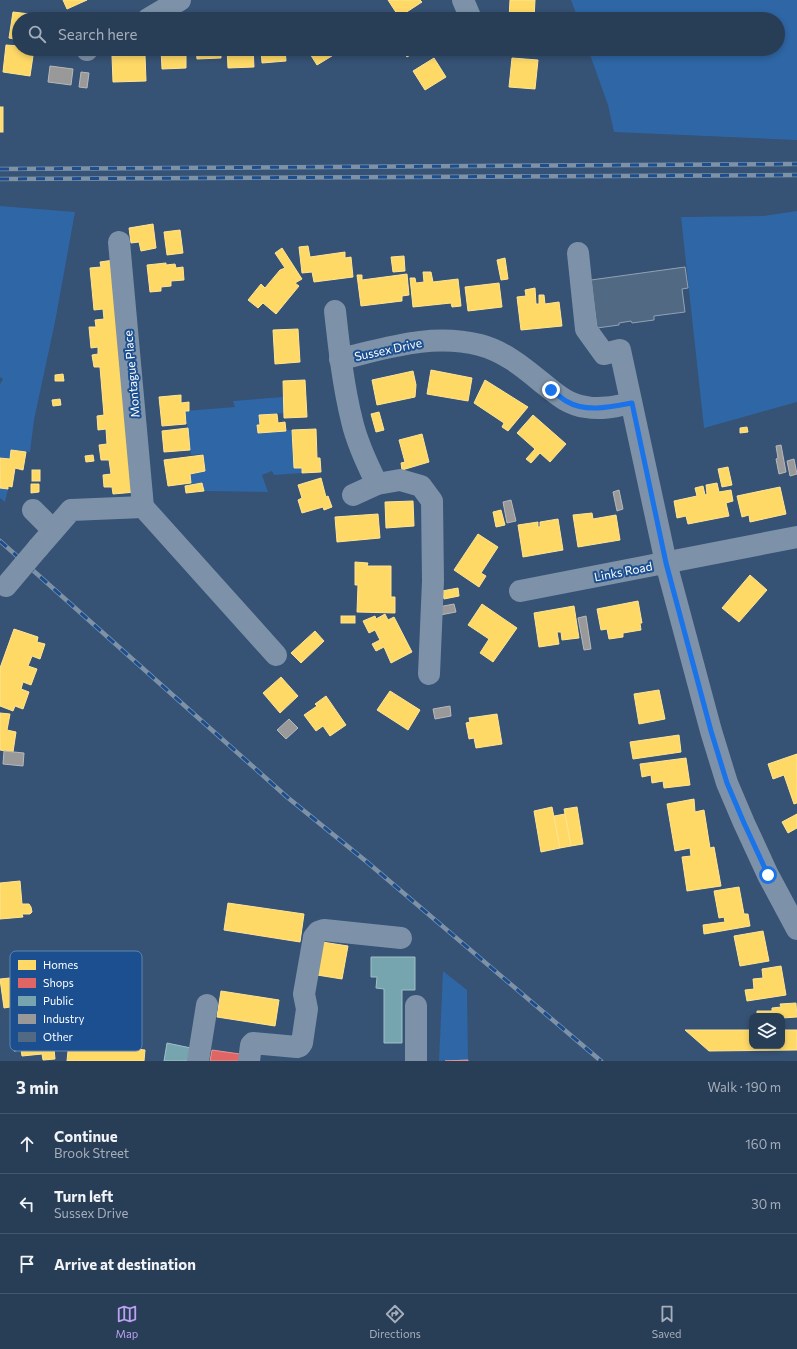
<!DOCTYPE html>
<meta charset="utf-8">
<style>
body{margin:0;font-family:Commissioner,sans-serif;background:#344961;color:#f1f3f6}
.controls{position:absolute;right:12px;bottom:12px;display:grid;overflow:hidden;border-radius:8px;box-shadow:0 2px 6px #0003}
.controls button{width:36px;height:36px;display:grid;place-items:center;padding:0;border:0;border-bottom:1px solid #44576d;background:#283e57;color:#f1f3f6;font:20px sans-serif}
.stop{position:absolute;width:12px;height:12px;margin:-9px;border:3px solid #1a73e8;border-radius:50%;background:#fff}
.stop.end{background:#1a73e8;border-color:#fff;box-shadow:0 1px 4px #0008}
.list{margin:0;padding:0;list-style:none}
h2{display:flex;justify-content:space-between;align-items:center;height:52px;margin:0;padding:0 16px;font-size:17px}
h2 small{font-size:13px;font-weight:400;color:#a5aeba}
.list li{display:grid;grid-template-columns:26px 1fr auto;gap:12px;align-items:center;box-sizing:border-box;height:60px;padding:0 16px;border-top:1px solid #44576d}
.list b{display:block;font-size:15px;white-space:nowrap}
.list p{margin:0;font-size:13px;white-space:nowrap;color:#a5aeba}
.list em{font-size:13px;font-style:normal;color:#a5aeba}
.icon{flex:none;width:22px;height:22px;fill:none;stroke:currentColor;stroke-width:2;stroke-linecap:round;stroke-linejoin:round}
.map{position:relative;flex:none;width:797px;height:1061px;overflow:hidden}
.search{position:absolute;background:#283e57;box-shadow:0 2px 6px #0003;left:12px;right:12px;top:12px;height:44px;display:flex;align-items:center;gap:10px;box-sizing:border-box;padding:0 14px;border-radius:22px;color:#a5aeba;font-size:15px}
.sheet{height:232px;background:#283e57}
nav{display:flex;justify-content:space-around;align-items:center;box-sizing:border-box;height:56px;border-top:1px solid #44576d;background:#283e57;font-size:11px;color:#a5aeba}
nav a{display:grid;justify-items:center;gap:2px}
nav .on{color:#bca0f2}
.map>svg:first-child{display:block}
.green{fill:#2f66a5}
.homes{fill:#ffd966;stroke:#ffe494}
.shops{fill:#e06666;stroke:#e99494}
.public{fill:#76a5af;stroke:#9fc0c7}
.industry{fill:#999;stroke:#b8b8b8}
.building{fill:#526984;stroke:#92a2b6}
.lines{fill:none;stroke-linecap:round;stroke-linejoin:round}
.minor{stroke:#7d92a8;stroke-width:22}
.rail-casing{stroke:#7e92a7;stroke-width:4.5}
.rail{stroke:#1b4f8f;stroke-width:3;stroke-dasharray:9;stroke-linecap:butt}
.minor-bridge{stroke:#7d92a8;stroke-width:22}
.route{stroke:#1a73e8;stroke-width:5}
.labels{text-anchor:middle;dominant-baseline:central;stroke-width:4;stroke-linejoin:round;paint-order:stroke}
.street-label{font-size:12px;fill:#fff;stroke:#1b4f8f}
.key{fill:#1b4f8f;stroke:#5f84b1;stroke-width:1}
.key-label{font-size:11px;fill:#fff}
</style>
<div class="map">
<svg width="797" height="1061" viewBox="0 0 797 1061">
<rect width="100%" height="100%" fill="#365274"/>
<g class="green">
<polygon points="571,0 797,0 797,140 614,132 608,105 588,49 778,49 778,19 578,19"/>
<polygon points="0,206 75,212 55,322 34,420 30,452 11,450 10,459 0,457 0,384 3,379 0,377"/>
<polygon points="797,211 797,402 704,428 681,217 763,216"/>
<polygon points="283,397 284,413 259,415 260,425 257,425 258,433 292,430 294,468 302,468 302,473 274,475 272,471 262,475 268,492 204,491 202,483 191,484 190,474 205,471 203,454 191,455 185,411 235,407 233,401"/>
<polygon points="0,488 8,489 5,502 0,498"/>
<polygon points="443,971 467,990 468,1060 439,1061"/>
</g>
<g class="homes">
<polygon points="63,0 87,0 67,9"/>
<polygon points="388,0 420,0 422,2 399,17"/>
<polygon points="510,0 535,0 534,19 509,19"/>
<polygon points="13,12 38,15 38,19 19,19 19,40 9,38"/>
<polygon points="6,45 19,46 19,49 34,49 30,76 3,72"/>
<polygon points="161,49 186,49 186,68 162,69"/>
<polygon points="196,49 221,49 221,58 197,59"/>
<polygon points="227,49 253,49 254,67 228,68"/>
<polygon points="261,49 285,49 286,61 262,63"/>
<polygon points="307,49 338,49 340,51 317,65"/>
<polygon points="402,49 420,49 407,57"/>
<polygon points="515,49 541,49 541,54 515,51"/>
<polygon points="145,55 146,81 113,82 112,56"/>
<polygon points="434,58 446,77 425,90 413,71"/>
<polygon points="512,58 538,60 535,89 509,87"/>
<rect x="0" y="107" width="3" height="25"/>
<polygon points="153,224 156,248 141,251 139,242 131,243 129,228"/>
<polygon points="180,230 183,253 167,255 164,232"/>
<polygon points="308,246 310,257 345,252 345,258 351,257 353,277 314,282 312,272 302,273 299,247"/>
<polygon points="282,248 302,279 295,283 299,286 276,314 263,303 258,308 248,300 261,284 265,288 280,270 285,268 275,253"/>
<polygon points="404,256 405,271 393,272 391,257"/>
<polygon points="505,258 508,279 501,280 497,260"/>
<polygon points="114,260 136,492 113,494 112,487 104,487 103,475 111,474 109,460 101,460 99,445 107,444 106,429 98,430 97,416 104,415 100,367 94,367 92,355 98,354 98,347 91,348 89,327 96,327 95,320 104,319 103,309 94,310 90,268 101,267 100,262"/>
<polygon points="166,263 166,265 175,264 176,268 183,267 184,280 171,281 171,286 161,287 161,291 150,292 147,265"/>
<polygon points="423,272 431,272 433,282 458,279 461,306 452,307 451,303 413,307 410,278 415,278 416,283 424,282"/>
<polygon points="407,274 409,295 402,296 402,301 361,306 357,275 362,275 362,280"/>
<polygon points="499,283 502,307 468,311 465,287"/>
<polygon points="535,288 536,304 539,304 539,295 544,295 545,304 559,302 562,326 521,330 517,297 526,296 525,290"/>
<polygon points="298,329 300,362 275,364 273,330"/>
<polygon points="431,370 472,378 468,401 427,394"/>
<polygon points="413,371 416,385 415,397 377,405 372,380"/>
<polygon points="63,374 64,381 55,381 55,375"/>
<polygon points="305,380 307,417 284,418 283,381"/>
<polygon points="485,380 528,407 508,431 502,427 504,423 474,403"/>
<polygon points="181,395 181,403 189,402 189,411 185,411 186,424 162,426 159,397"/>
<polygon points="60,399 61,405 53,406 52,400"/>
<polygon points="379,412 384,430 376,432 371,414"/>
<polygon points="277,414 278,423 285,422 286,431 258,433 257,425 260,425 259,415"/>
<polygon points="533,415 566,444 550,462 540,453 531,463 526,459 535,449 517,433"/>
<polygon points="747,427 748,432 740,433 740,428"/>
<polygon points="188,428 190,450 164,452 162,431"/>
<polygon points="316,429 317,458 320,458 321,472 302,473 302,468 294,468 292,430"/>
<polygon points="422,434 429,462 402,470 401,463 405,462 399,440"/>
<polygon points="11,450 26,452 23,470 15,468 12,487 8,486 8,489 0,488 0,458 10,459"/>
<polygon points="93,455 94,461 86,462 85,456"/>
<polygon points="203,455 205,471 190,474 191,483 168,486 164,460"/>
<polygon points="728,467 732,485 722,487 718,469"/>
<rect x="32" y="470" width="8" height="11"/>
<polygon points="321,478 326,497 328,496 332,507 324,510 323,507 302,513 298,500 302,498 298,485"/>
<polygon points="202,483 204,491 186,493 185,486"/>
<polygon points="717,483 719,492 731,490 733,501 726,503 729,516 688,524 686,516 677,518 674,501 697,496 695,488 703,486 705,495 707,494 706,485"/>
<polygon points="31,484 39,484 39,492 31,493"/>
<polygon points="780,487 786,514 750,522 749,515 742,517 737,496"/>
<polygon points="413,501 414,526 386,528 385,502"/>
<polygon points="501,510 505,525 496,527 493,512"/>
<polygon points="592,513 593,519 616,515 620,540 578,547 573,515"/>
<polygon points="378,514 380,538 337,542 335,517"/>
<polygon points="558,519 563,550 523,557 518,525 538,522 538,527 540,527 540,522"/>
<polygon points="478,534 498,547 481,573 486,576 479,587 454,570"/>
<polygon points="355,562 368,563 367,566 391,566 391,597 395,597 395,613 357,612 358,585 355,585"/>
<polygon points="750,575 767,590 739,622 722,608"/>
<polygon points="458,588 459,596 444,599 442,591"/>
<polygon points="638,601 642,623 640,623 641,630 623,633 623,637 609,639 607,629 601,630 597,609"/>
<polygon points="482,604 517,628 493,662 480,653 489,639 468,625"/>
<polygon points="574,606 579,638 562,640 561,632 557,632 559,644 539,647 534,613"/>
<polygon points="385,614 388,620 394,617 412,652 391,663 384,647 376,651 372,644 380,640 375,630 369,633 363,621 375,616 376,619"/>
<rect x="341" y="616" width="14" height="7"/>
<polygon points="14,629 38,637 37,642 45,644 40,659 32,656 28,666 37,669 31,685 23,682 21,689 29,692 23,709 15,706 13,711 0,706 0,668"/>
<polygon points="315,631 324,641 301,663 291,653"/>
<polygon points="281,677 298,696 280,713 263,693"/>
<polygon points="659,690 665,719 639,724 634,694"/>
<polygon points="390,691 420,710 408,730 377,710"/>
<polygon points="326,696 346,725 330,736 323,726 316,731 304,715 317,706 315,704"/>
<polygon points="0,713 10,714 7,730 16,732 13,752 0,750"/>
<polygon points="497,714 502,744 476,748 474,738 469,739 466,723 470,722 469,718"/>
<polygon points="679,735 681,752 633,759 630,742"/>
<polygon points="797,754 797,803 794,804 784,775 773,779 768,764"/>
<polygon points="686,758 690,785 664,788 663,781 652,783 651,775 642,777 640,764"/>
<polygon points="694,799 695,812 704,810 710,848 714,847 721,886 687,891 682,857 691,856 690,848 675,851 667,804"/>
<polygon points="552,807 560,848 541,852 534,811"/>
<polygon points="577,807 583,844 571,846 564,809"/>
<polygon points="565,814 571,846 560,848 554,816"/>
<polygon points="797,814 797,828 788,833 782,822"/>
<polygon points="20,881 22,904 29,904 31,907 32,912 30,914 22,914 23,917 0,919 0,883"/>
<polygon points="739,887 744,914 748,914 750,926 704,934 703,925 725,922 724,917 719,918 714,891"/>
<polygon points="228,903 304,914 300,942 224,930"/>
<polygon points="763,931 769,961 740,966 734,936"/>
<polygon points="322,942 348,946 342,979 317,975"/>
<polygon points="781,966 786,995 747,1001 745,990 754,989 753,979 763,978 762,969"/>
<polygon points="10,978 12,989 26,987 28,1004 4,1008 0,979"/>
<polygon points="221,991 279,1000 275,1026 217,1017"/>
<polygon points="796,1003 797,1017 782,1018 782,1016 757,1016 757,1011 772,1011 772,1008 781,1007 780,1004"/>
<polygon points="51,1018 55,1059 43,1060 42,1054 22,1056 21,1050 14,1051 11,1025 38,1022 38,1019"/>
<polygon points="685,1030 752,1030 752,1046 782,1046 782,1030 797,1030 797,1050 709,1051"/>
<polygon points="69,1041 145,1050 144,1061 67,1061"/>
</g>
<g class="shops">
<polygon points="212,1050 240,1054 239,1061 210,1061"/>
<polygon points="468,1060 468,1061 445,1061"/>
</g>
<g class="public">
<polygon points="371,957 415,957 415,990 402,990 402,1043 384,1043 384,989 376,988 377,977 371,977"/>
<polygon points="167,1043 191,1048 188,1061 164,1061"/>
</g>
<g class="industry">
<polygon points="50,66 73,69 71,85 48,82"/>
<polygon points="81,72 89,73 87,88 79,87"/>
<polygon points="781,445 786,472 779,474 776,459 778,458 776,446"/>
<polygon points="794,459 797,474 790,476 787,461"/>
<polygon points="619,490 623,509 617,511 613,492"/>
<polygon points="511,500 516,521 507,523 503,502"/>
<polygon points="454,604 456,612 440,615 438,607"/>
<polygon points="586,616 591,649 584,650 578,618"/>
<polygon points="450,706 451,716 435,719 433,709"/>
<polygon points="289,719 298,728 286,739 277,730"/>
<polygon points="4,751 24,753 23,766 3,764"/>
</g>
<polygon class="building" points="685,267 688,288 682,289 685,312 654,316 654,320 632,323 631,321 619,323 619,325 597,328 591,280"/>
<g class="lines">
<g class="minor">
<polyline points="463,0 471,19"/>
<polyline points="148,19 180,0"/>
<polyline points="87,50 87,49"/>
<polyline points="119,242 143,507"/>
<polyline points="578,253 586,329 604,354 620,350 666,563 711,731 727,783 744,823 768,875 797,929"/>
<path d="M335,311C339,347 343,385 352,421C357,443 367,464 377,484"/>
<path d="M340,359C388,348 431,333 480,345C503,351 522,366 540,381C554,392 567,405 586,407C602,410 617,406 631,403"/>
<polyline points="353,495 377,484 400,480 421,486 432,501 433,581 429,674"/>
<polyline points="33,510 53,530"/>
<polyline points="38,548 71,510 143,507 276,655"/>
<polyline points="520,591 797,537"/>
<polyline points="198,1061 207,1005"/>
<polyline points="249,1061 251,1045 253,1043 297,1047 300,1046 302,1043 307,1009 304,994 314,937 318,932 324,930 401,938"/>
<polyline points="416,1061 416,1006"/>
</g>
<defs>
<g id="rail">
<polyline points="0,169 797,164"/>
<polyline points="0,179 797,175"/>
<polyline points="0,541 287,797 367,862 601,1061"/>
</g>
</defs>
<use href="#rail" class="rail-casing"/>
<use href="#rail" class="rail"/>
<polyline class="minor-bridge" points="6,586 38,548"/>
</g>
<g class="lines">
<path class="route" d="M551,390C556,393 561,398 566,401C586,413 611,407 632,403L666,563L711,731L727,783L744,823L768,875"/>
</g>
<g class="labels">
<g class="street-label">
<text transform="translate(388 349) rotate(-12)">Sussex Drive</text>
<text transform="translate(131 374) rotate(-95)">Montague Place</text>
<text transform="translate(623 571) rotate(-11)">Links Road</text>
</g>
</g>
<rect x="10" y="951" width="132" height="100" rx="6" class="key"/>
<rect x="18" y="960" width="18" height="10" fill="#ffd966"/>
<rect x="18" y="978" width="18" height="10" fill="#e06666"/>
<rect x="18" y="996" width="18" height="10" fill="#76a5af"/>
<rect x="18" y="1014" width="18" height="10" fill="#999"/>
<rect x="18" y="1032" width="18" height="10" fill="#526984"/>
<g class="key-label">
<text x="43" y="969">Homes</text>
<text x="43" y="987">Shops</text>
<text x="43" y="1005">Public</text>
<text x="43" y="1023">Industry</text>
<text x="43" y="1041">Other</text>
</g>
</svg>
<div class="controls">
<button><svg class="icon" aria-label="layers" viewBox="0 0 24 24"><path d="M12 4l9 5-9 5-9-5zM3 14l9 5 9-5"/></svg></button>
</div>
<div class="stop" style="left:768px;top:875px"></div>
<div class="stop end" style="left:551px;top:390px"></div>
<div class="search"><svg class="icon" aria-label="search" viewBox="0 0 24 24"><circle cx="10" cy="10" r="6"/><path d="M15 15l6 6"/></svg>Search here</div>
</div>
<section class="sheet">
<h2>3 min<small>Walk · 190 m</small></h2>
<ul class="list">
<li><svg class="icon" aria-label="ahead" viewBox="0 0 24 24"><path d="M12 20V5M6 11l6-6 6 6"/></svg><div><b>Continue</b><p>Brook Street</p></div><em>160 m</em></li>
<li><svg class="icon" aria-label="left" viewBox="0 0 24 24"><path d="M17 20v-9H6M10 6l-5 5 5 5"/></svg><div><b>Turn left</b><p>Sussex Drive</p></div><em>30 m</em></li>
<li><svg class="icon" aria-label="arrive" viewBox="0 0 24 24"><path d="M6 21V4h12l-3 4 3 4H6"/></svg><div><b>Arrive at destination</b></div></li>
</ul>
</section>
<nav>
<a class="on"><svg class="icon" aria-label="map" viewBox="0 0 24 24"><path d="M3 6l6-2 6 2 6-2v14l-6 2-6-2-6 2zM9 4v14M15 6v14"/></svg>Map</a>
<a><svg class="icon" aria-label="directions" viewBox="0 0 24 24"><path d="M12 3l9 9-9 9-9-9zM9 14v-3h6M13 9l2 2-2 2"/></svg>Directions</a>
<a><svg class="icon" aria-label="saved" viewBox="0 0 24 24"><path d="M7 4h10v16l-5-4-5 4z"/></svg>Saved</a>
</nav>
